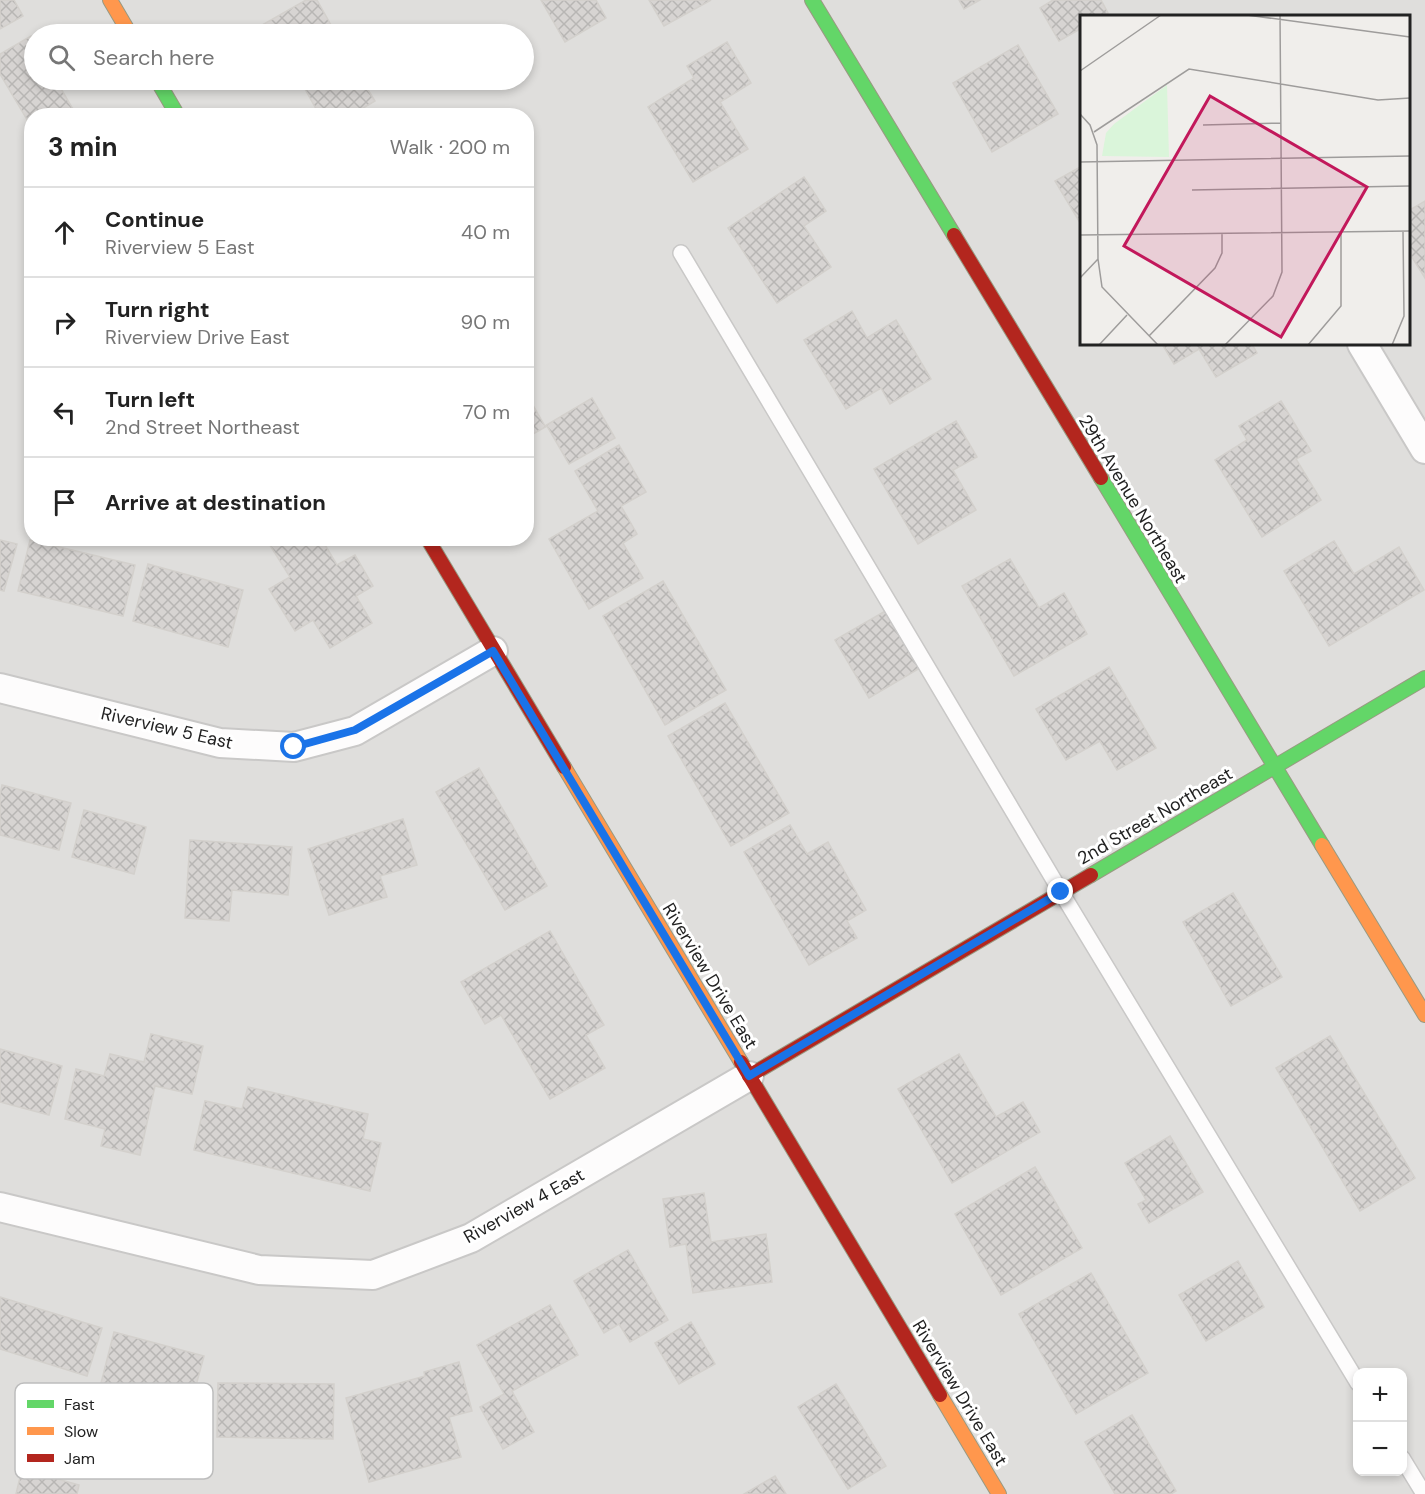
<!DOCTYPE html>
<meta charset="utf-8">
<style>
body{margin:0;font-family:"DM Sans",sans-serif;background:#f2f2f2;color:#222}
.controls{position:absolute;right:18px;bottom:18px;display:grid;overflow:hidden;border-radius:12px;box-shadow:0 3px 9px #0003}
.controls button{width:54px;height:54px;display:grid;place-items:center;padding:0;border:0;border-bottom:2px solid #e0e0e0;background:#fff;color:#222;font:30px sans-serif}
.stop{position:absolute;width:18px;height:18px;margin:-14px;border:4px solid #1a73e8;border-radius:50%;background:#fff}
.stop.end{background:#1a73e8;border-color:#fff;box-shadow:0 2px 6px #0008}
.list{margin:0;padding:0;list-style:none}
h2{display:flex;justify-content:space-between;align-items:center;height:78px;margin:0;padding:0 24px;font-size:26px}
h2 small{font-size:20px;font-weight:400;color:#767676}
.list li{display:grid;grid-template-columns:39px 1fr auto;gap:18px;align-items:center;box-sizing:border-box;height:90px;padding:0 24px;border-top:2px solid #e0e0e0}
.list b{display:block;font-size:22px;white-space:nowrap}
.list p{margin:0;font-size:20px;white-space:nowrap;color:#767676}
.list em{font-size:20px;font-style:normal;color:#767676}
.icon{flex:none;width:33px;height:33px;fill:none;stroke:currentColor;stroke-width:2;stroke-linecap:round;stroke-linejoin:round}
.map{position:relative;flex:none;width:1425px;height:1494px;overflow:hidden}
.search{position:absolute;background:#fff;box-shadow:0 3px 9px #0003;left:24px;top:24px;width:510px;height:66px;display:flex;align-items:center;gap:15px;box-sizing:border-box;padding:0 21px;border-radius:33px;color:#767676;font-size:22px}
.panel{position:absolute;background:#fff;box-shadow:0 3px 9px #0003;left:24px;top:108px;width:510px;height:438px;border-radius:24px}
.map>svg:first-child{display:block}
.residential{fill:#dfdedc;fill-rule:evenodd}
.building{fill:url(#building-cross-hatch);stroke:#d3d0cc;stroke-width:1.5}
.lines{fill:none;stroke-linecap:round;stroke-linejoin:round}
.lane-casing{stroke:#c9c8c7;stroke-width:18}
.street-casing{stroke:#c9c8c7;stroke-width:32}
.fast-casing{stroke:#999a82;stroke-width:16}
.slow-casing{stroke:#999a82;stroke-width:16}
.jam-casing{stroke:#999a82;stroke-width:16}
.lane{stroke:#fdfcfc;stroke-width:15}
.street{stroke:#fdfcfc;stroke-width:28}
.fast{stroke:#63d668;stroke-width:14}
.slow{stroke:#ff974d;stroke-width:14}
.jam{stroke:#b3261e;stroke-width:14}
.route{stroke:#1a73e8;stroke-width:8}
.labels{text-anchor:middle;dominant-baseline:central;stroke-width:6;stroke-linejoin:round;paint-order:stroke}
.street-label{font-size:18px;fill:#222;stroke:#fff}
.inset-road{fill:none;stroke:#9e9c9b;stroke-width:1.5}
.view{fill:#c2185b;fill-opacity:0.15;stroke:#c2185b;stroke-width:3}
.inset-edge{fill:none;stroke:#222;stroke-width:3}
.key{fill:#fff;stroke:#bdbdbd;stroke-width:1.5}
.key-label{font-size:16px;fill:#222}
</style>
<div class="map">
<svg width="1425" height="1494" viewBox="0 0 1425 1494">
<defs>
<pattern id="building-cross-hatch" width="8" height="8" patternUnits="userSpaceOnUse" patternTransform="scale(1.5)"><rect width="8" height="8" fill="#d7d4d2"/><path d="M0 0l8 8M0 8l8-8" fill="none" stroke="#b8b6b4"/></pattern>
</defs>
<rect width="100%" height="100%" fill="#f0eeeb"/>
<path class="residential" d="M0,0H1425V1494H0ZM1082,16H1408V344H1082ZM34,34H524V80H34ZM32,116H526V538H32ZM1358,1372H1402V1472H1358Z"/>
<g class="building">
<polygon points="0,0 14,0 23,16 0,29"/>
<polygon points="306,0 317,0 336,34 252,34 250,32"/>
<polygon points="541,0 596,0 606,18 565,42"/>
<polygon points="649,0 711,0 664,26"/>
<polygon points="959,0 980,0 964,9"/>
<polygon points="1053,0 1101,0 1108,13 1102,16 1082,16 1082,28 1059,41 1040,8"/>
<polygon points="31,36 34,41 34,80 56,80 77,116 32,116 32,128 0,74 0,54"/>
<polygon points="727,42 751,83 720,102 748,149 693,182 648,107 694,78 687,66"/>
<polygon points="1018,45 1058,114 992,152 953,83"/>
<polygon points="300,80 362,80 375,101 350,116 320,116"/>
<polygon points="1082,166 1082,226 1055,181"/>
<polygon points="804,177 826,211 804,226 831,267 777,303 728,228"/>
<polygon points="1425,201 1425,278 1408,251 1408,211"/>
<polygon points="852,311 867,338 896,320 931,379 890,404 881,388 846,409 804,340"/>
<polygon points="1162,344 1252,344 1257,353 1216,377 1199,349 1174,364"/>
<polygon points="526,393 545,426 592,398 615,438 569,464 547,426 526,438"/>
<polygon points="1281,401 1311,451 1296,459 1321,500 1262,537 1215,460 1247,440 1239,426"/>
<polygon points="956,421 977,457 953,470 976,510 918,544 874,469"/>
<polygon points="619,445 646,492 621,506 637,534 623,543 643,578 589,609 549,539 598,511 575,471"/>
<polygon points="321,538 337,565 355,555 373,586 356,596 372,623 330,648 313,620 295,631 269,589 290,577 266,539"/>
<polygon points="0,540 17,544 4,591 0,590"/>
<polygon points="30,540 135,565 123,616 18,591"/>
<polygon points="1334,541 1354,574 1399,547 1424,590 1329,646 1284,571"/>
<polygon points="1010,559 1039,608 1064,593 1087,634 1014,676 962,586"/>
<polygon points="148,564 243,590 228,647 133,621"/>
<polygon points="663,581 726,690 665,725 603,616"/>
<polygon points="887,610 920,668 869,698 835,640"/>
<polygon points="1109,667 1156,748 1117,770 1100,741 1066,760 1036,709"/>
<polygon points="725,703 789,813 731,846 668,736"/>
<polygon points="479,768 547,886 505,910 436,792"/>
<polygon points="2,785 71,803 59,850 0,835 0,795"/>
<polygon points="84,810 146,827 134,874 72,857"/>
<polygon points="403,819 417,865 380,876 387,897 329,915 308,849"/>
<polygon points="790,825 807,854 828,842 866,910 847,921 857,938 809,965 744,852"/>
<polygon points="190,840 292,847 288,895 232,890 229,921 185,918"/>
<polygon points="1233,893 1282,977 1231,1006 1183,922"/>
<polygon points="550,931 604,1025 586,1035 605,1068 550,1099 501,1015 485,1024 461,982"/>
<polygon points="151,1034 203,1046 192,1094 155,1086 140,1155 101,1146 105,1129 65,1119 76,1069 104,1076 110,1054 144,1062"/>
<polygon points="1330,1036 1415,1178 1360,1211 1276,1068"/>
<polygon points="0,1049 62,1066 49,1115 0,1102"/>
<polygon points="959,1054 996,1117 1023,1102 1040,1132 952,1183 898,1089"/>
<polygon points="248,1087 368,1114 363,1139 381,1143 370,1191 194,1150 205,1101 242,1109"/>
<polygon points="1170,1136 1203,1192 1149,1223 1138,1204 1146,1200 1125,1163"/>
<polygon points="1035,1167 1082,1248 1001,1295 955,1214"/>
<polygon points="704,1193 711,1242 766,1234 772,1282 693,1293 686,1244 670,1247 663,1199"/>
<polygon points="628,1250 668,1320 630,1342 619,1324 604,1333 574,1281"/>
<polygon points="1238,1261 1264,1307 1206,1341 1179,1295"/>
<polygon points="1091,1273 1148,1373 1076,1414 1019,1314"/>
<polygon points="0,1297 102,1328 87,1376 0,1349"/>
<polygon points="550,1305 578,1355 512,1391 534,1432 503,1449 480,1407 504,1394 477,1345"/>
<polygon points="691,1322 715,1364 679,1384 655,1343"/>
<polygon points="114,1332 204,1356 188,1415 99,1391"/>
<polygon points="459,1362 472,1411 449,1417 461,1457 369,1482 346,1398 425,1376 424,1372"/>
<polygon points="218,1383 334,1384 333,1439 217,1437"/>
<polygon points="836,1384 886,1466 848,1489 798,1407"/>
<polygon points="1132,1415 1176,1491 1171,1494 1115,1494 1085,1442"/>
<polygon points="22,1469 79,1485 77,1494 16,1494"/>
<polygon points="775,1476 786,1494 744,1494"/>
</g>
<g class="lines">
<defs>
<g id="lane">
<polyline points="681,253 1061,892 1358,1383"/>
<polyline points="1402,1458 1424,1494"/>
</g>
<g id="street">
<polyline points="1362,344 1425,449"/>
<polyline points="0,688 220,743 294,747 355,731 493,651"/>
<polyline points="0,1207 259,1270 373,1275 471,1238 749,1076"/>
</g>
<g id="fast">
<polyline points="812,0 954,235"/>
<polyline points="157,80 178,116"/>
<polyline points="1101,478 1322,845"/>
<polyline points="1091,875 1425,678"/>
</g>
<g id="slow">
<polyline points="110,0 130,34"/>
<polyline points="564,767 741,1062"/>
<polyline points="1322,845 1425,1015"/>
<polyline points="940,1395 999,1494"/>
</g>
<g id="jam">
<polyline points="954,235 1101,478"/>
<polyline points="427,538 564,767"/>
<polyline points="741,1062 940,1395"/>
<polyline points="749,1076 1091,875"/>
</g>
</defs>
<use href="#lane" class="lane-casing"/>
<use href="#street" class="street-casing"/>
<use href="#fast" class="fast-casing"/>
<use href="#slow" class="slow-casing"/>
<use href="#jam" class="jam-casing"/>
<use href="#lane" class="lane"/>
<use href="#street" class="street"/>
<use href="#fast" class="fast"/>
<use href="#slow" class="slow"/>
<use href="#jam" class="jam"/>
</g>
<g class="lines">
<polyline class="route" points="294,747 355,730 493,651 749,1076 1061,892"/>
</g>
<g class="labels">
<g class="street-label">
<text transform="translate(1133 499) rotate(59)">29th Avenue Northeast</text>
<text transform="translate(167 728) rotate(13)">Riverview 5 East</text>
<text transform="translate(1155 816) rotate(-30)">2nd Street Northeast</text>
<text transform="translate(710 976) rotate(59)">Riverview Drive East</text>
<text transform="translate(524 1206) rotate(-29)">Riverview 4 East</text>
<text transform="translate(960 1393) rotate(59)">Riverview Drive East</text>
</g>
</g>
<g transform="translate(1080 15)">
<rect width="330" height="330" fill="#f0eeeb"/>
<path d="M87,70L89,142L22,141L26,118L34,109Z" fill="#daf5da"/>
<path class="inset-road" d="M167,0L330,22M0,56L81,0M0,99L10,110L17,130L18,244L22,272L78,330M123,110L201,108M14,117L109,54L298,85L330,83M0,147L330,141M112,175L330,171M0,220L330,216M0,263L18,244M69,321L135,253L142,238V219M19,330L47,300M145,330L193,281L202,257L200,0M228,330L261,291V217M312,330L324,301L323,216"/>
<path class="view" d="M130,81L287,172L201,322L44,231Z"/>
<rect width="330" height="330" class="inset-edge"/>
</g>
<rect x="15" y="1383" width="198" height="96" rx="9" class="key"/>
<rect x="27" y="1400" width="27" height="8" fill="#63d668"/>
<rect x="27" y="1427" width="27" height="8" fill="#ff974d"/>
<rect x="27" y="1454" width="27" height="8" fill="#b3261e"/>
<g class="key-label">
<text x="64" y="1410">Fast</text>
<text x="64" y="1437">Slow</text>
<text x="64" y="1464">Jam</text>
</g>
</svg>
<div class="controls">
<button>+</button>
<button>−</button>
</div>
<div class="stop" style="left:294px;top:747px"></div>
<div class="stop end" style="left:1061px;top:892px"></div>
<div class="search"><svg class="icon" aria-label="search" viewBox="0 0 24 24"><circle cx="10" cy="10" r="6"/><path d="M15 15l6 6"/></svg>Search here</div>
<section class="panel">
<h2>3 min<small>Walk · 200 m</small></h2>
<ul class="list">
<li><svg class="icon" aria-label="ahead" viewBox="0 0 24 24"><path d="M12 20V5M6 11l6-6 6 6"/></svg><div><b>Continue</b><p>Riverview 5 East</p></div><em>40 m</em></li>
<li><svg class="icon" aria-label="right" viewBox="0 0 24 24"><path d="M7 20v-9h11M14 6l5 5-5 5"/></svg><div><b>Turn right</b><p>Riverview Drive East</p></div><em>90 m</em></li>
<li><svg class="icon" aria-label="left" viewBox="0 0 24 24"><path d="M17 20v-9H6M10 6l-5 5 5 5"/></svg><div><b>Turn left</b><p>2nd Street Northeast</p></div><em>70 m</em></li>
<li><svg class="icon" aria-label="arrive" viewBox="0 0 24 24"><path d="M6 21V4h12l-3 4 3 4H6"/></svg><div><b>Arrive at destination</b></div></li>
</ul>
</section>
</div>
